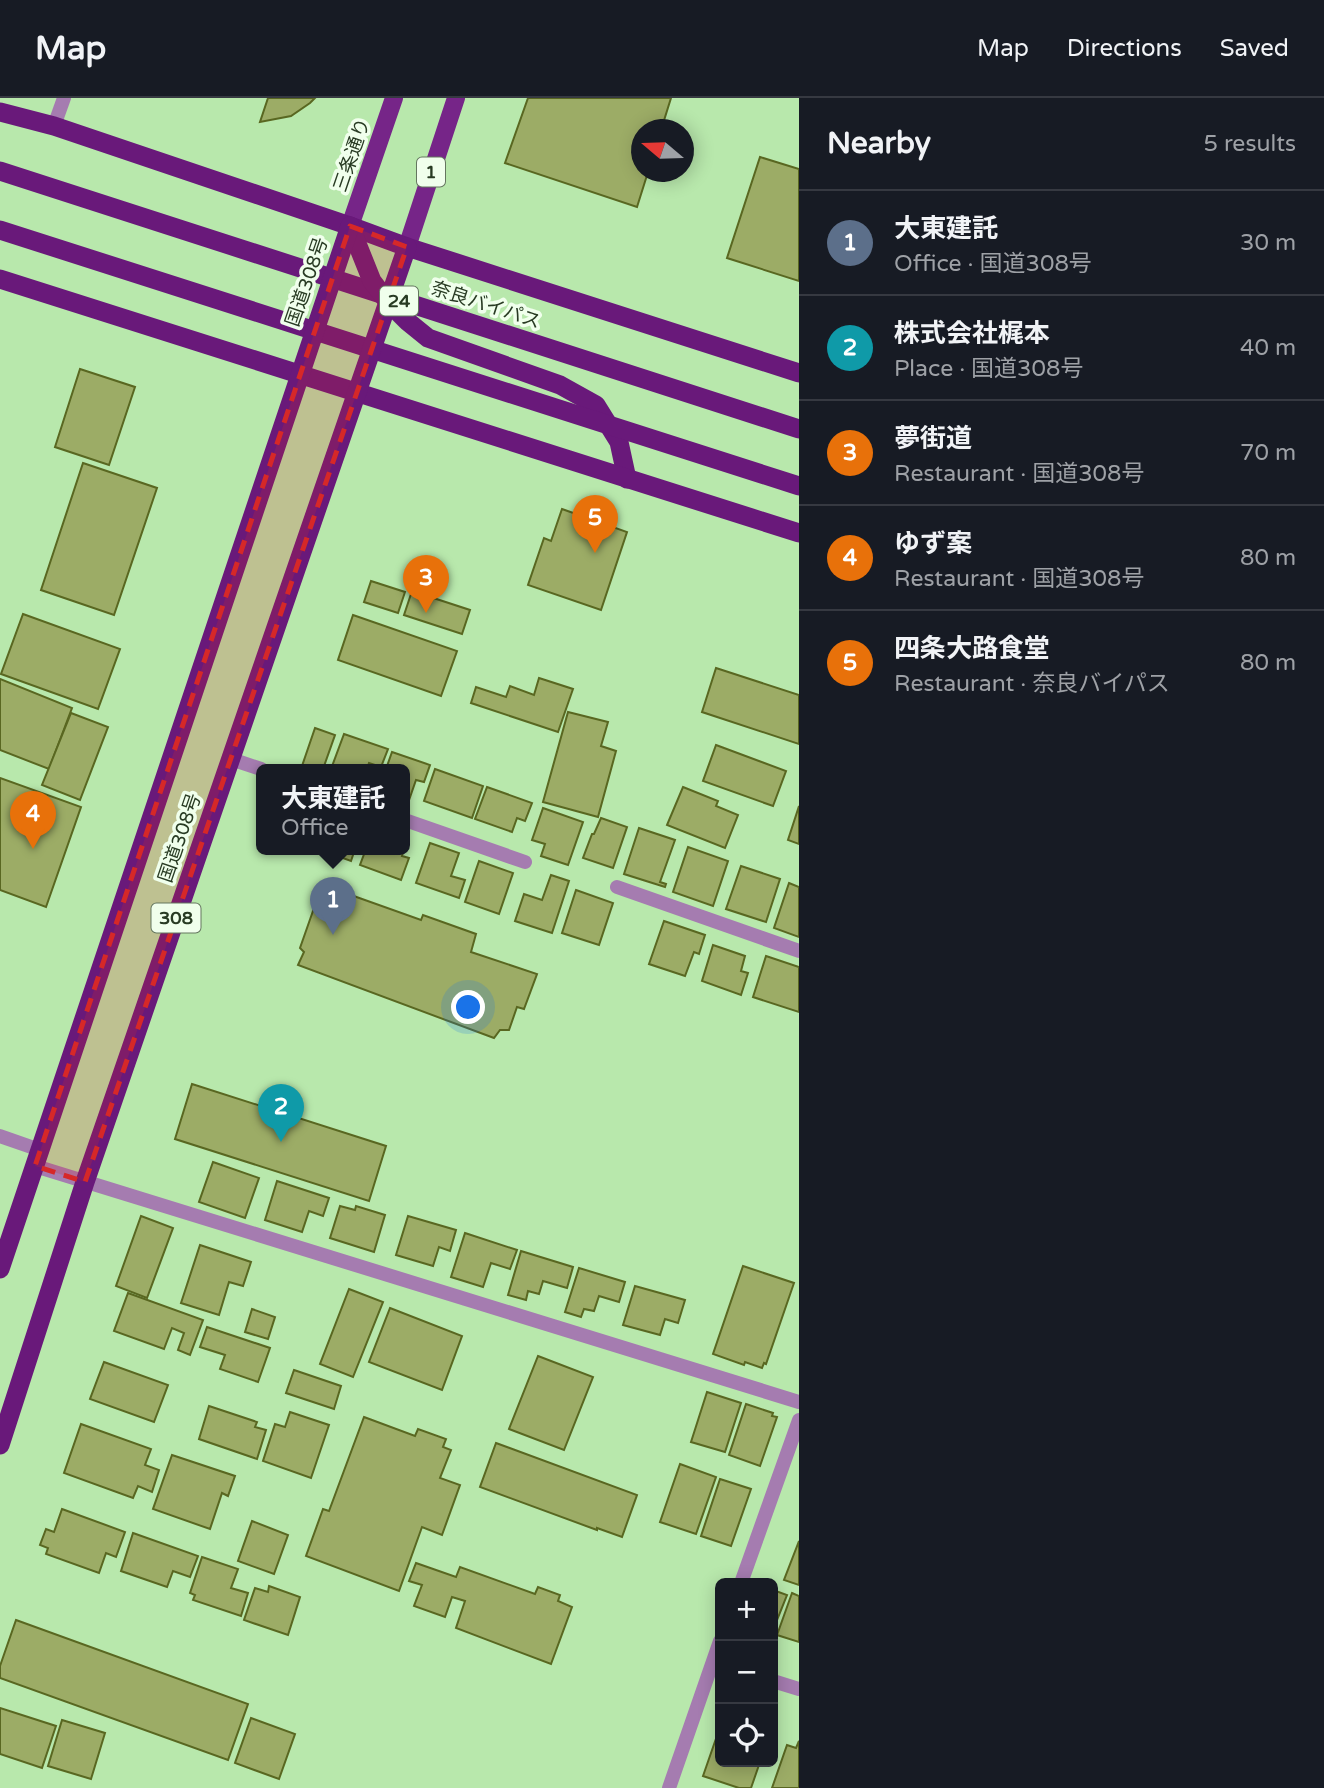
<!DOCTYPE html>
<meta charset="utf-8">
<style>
body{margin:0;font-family:"Varela Round","Noto Sans JP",sans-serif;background:#20242c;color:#f1f3f6}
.controls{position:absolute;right:21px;bottom:21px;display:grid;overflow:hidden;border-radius:10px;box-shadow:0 4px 18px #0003}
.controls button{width:63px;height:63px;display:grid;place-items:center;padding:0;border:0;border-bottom:2px solid #363941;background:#171b24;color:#f1f3f6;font:35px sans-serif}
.compass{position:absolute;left:631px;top:21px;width:63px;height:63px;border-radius:50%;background:#171b24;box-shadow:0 4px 18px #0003;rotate:289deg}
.you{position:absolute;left:469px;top:910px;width:24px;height:24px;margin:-18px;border:5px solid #fff;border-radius:50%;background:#1a73e8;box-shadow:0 0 0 10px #1a73e833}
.badge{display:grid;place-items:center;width:46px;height:46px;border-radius:50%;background:#ad55c2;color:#fff;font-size:23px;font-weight:700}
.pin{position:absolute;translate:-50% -58px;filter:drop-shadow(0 2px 4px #0008)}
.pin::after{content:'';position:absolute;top:37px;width:24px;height:21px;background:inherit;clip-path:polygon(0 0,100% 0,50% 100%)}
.popup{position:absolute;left:256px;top:666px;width:154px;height:91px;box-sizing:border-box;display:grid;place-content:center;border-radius:10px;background:#171b24;filter:drop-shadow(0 2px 5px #0005);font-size:23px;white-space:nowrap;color:#9ea1a6}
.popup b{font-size:26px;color:#f1f3f6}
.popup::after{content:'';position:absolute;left:50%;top:100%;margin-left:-14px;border:14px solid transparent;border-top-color:#171b24}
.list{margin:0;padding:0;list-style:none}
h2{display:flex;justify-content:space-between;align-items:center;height:91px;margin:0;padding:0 28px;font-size:30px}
h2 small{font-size:23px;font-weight:400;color:#9ea1a6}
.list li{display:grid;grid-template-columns:46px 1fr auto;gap:21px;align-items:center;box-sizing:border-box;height:105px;padding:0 28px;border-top:2px solid #363941}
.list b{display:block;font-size:26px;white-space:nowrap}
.list p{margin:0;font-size:23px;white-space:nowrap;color:#9ea1a6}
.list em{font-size:23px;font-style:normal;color:#9ea1a6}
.icon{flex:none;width:38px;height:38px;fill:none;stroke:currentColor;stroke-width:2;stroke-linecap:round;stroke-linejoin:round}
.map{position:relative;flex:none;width:799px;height:1690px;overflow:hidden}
header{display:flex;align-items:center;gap:42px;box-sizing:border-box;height:98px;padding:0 35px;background:#171b24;border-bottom:2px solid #363941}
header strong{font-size:33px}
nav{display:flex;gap:38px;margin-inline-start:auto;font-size:24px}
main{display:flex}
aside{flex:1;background:#171b24}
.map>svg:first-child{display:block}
.building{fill:#9cac66;stroke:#596721;stroke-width:2}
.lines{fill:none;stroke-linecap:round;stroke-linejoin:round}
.minor{stroke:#a57cb0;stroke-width:14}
.primary{stroke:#762588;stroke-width:18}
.trunk{stroke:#69197a;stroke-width:19}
.marked{fill:#d62828;fill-opacity:0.2;stroke:#d62828;stroke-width:5;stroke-dasharray:14 9;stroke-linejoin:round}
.labels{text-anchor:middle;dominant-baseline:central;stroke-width:7;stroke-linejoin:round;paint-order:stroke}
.shield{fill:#f0ffec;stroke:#64765f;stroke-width:2}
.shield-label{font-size:18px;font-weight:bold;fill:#283b23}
.street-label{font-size:19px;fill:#283b23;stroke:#f0ffec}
</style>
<header>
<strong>Map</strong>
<nav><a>Map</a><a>Directions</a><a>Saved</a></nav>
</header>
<main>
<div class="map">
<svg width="799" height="1690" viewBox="0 0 799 1690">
<rect width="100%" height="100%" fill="#b8e8ac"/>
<g class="building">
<polygon points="268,0 315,0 310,5 291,18 260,24"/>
<polygon points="528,0 671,0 661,32 642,32 642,74 648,74 637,109 505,65"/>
<polygon points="760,59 799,71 799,183 727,160"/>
<polygon points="80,271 135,289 109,367 55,349"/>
<polygon points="83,365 157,390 114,517 41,492"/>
<polygon points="562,411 627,434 601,512 528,487 544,440 551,443"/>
<polygon points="371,483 405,494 398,515 364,504"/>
<polygon points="412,493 470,512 462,536 404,517"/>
<polygon points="23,516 120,551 98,611 1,576"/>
<polygon points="353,517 457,553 441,598 338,562"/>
<polygon points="716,570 799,597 799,646 702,614"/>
<polygon points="539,580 573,591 558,634 471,605 476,589 506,599 510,588 534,597"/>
<polygon points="0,581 72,610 49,671 0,652"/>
<polygon points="568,614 608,624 601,648 616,653 598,719 543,704"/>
<polygon points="71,615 108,629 80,702 42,687"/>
<polygon points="315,630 335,637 323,671 311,671 302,668"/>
<polygon points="344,636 388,651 381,669 369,665 367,671 331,671"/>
<polygon points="716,647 786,673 773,708 703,683"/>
<polygon points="392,654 430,667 424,684 416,682 408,705 405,704 405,671 386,671"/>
<polygon points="435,671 483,688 472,720 424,703"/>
<polygon points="0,680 81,709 46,809 0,792"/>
<polygon points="487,689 532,705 525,723 517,720 512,734 475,721"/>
<polygon points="683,689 718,703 716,708 738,717 725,750 667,727"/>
<polygon points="799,708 799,746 788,742"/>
<polygon points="543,710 583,724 568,767 541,758 545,746 532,742"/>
<polygon points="601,720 627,729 613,770 583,760 592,736 594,736"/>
<polygon points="639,730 675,742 660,784 666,786 665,789 624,776"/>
<polygon points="430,745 459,755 451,778 465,782 459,800 416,785"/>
<polygon points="688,749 728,763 713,808 673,794"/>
<polygon points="318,751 355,751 351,763"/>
<polygon points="366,751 404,751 402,758 409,760 401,782 360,767"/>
<polygon points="479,763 513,775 499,816 465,804"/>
<polygon points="741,768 780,781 766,824 726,811"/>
<polygon points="551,777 569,783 552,835 515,823 524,796 542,802"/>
<polygon points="789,785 799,789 799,839 774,830"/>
<polygon points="334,791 421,822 423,817 476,836 471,854 537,876 524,911 517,909 509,932 500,932 494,940 298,867 304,854 300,850 320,793 332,798"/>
<polygon points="576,792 613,805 599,847 562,835"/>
<polygon points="664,823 705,837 699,856 694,854 685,878 649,866"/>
<polygon points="713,847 745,858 741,873 748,875 741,897 702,883"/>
<polygon points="766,858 799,869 799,914 753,899"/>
<polygon points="192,986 386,1048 369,1103 175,1041"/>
<polygon points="213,1064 259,1080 245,1120 199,1104"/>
<polygon points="277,1083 329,1100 323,1118 309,1113 302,1134 265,1122"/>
<polygon points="340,1108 355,1112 356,1108 385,1117 374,1154 330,1140"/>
<polygon points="141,1118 173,1130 147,1200 116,1188"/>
<polygon points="408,1118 456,1132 450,1153 439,1149 433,1168 396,1157"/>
<polygon points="465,1135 517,1152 510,1171 491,1165 483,1189 451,1179"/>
<polygon points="200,1147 251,1164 243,1188 229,1184 219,1217 181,1205"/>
<polygon points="521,1153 573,1169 567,1190 543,1183 539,1196 528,1193 526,1202 508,1197"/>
<polygon points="743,1168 794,1185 766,1266 764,1265 762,1270 745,1264 744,1267 713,1256"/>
<polygon points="579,1170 625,1184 619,1204 599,1198 594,1213 584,1211 581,1219 565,1214"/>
<polygon points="635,1188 685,1202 678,1225 665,1221 660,1237 623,1227"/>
<polygon points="349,1191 383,1204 353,1279 320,1266"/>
<polygon points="128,1195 203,1222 190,1257 178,1252 184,1235 172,1230 164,1251 114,1233"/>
<polygon points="390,1210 462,1238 442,1292 369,1264"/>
<polygon points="252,1211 275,1219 268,1241 245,1234"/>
<polygon points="207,1229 270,1250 258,1284 220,1271 225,1257 200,1249"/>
<polygon points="538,1258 593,1279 564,1352 509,1331"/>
<polygon points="104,1264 168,1287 154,1324 90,1301"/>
<polygon points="294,1272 341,1288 334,1311 286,1295"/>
<polygon points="707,1294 741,1305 725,1354 691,1344"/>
<polygon points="746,1306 773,1315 772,1318 777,1319 760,1368 729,1357"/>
<polygon points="209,1308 257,1324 255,1329 266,1332 257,1361 199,1341"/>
<polygon points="290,1314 329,1327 311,1380 263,1363 275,1326 285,1329"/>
<polygon points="364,1319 415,1338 418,1331 446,1341 443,1349 451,1352 440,1380 460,1387 442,1437 422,1429 399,1493 306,1458 323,1411 329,1413"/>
<polygon points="81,1326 151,1351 145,1367 159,1372 152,1394 138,1388 133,1400 64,1375"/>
<polygon points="496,1345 637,1397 622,1439 597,1430 597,1432 480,1389"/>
<polygon points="172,1357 235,1378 228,1398 222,1395 210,1431 153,1411"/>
<polygon points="680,1366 716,1379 696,1436 660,1424"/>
<polygon points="720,1381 751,1391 731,1448 701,1438"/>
<polygon points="62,1411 125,1434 116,1459 106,1455 99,1475 46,1456 48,1450 40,1447 46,1431 54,1434"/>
<polygon points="252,1423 288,1437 274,1476 238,1463"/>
<polygon points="133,1435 198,1458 190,1479 173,1473 167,1489 121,1473"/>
<polygon points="799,1443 799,1487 784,1482"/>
<polygon points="202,1459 238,1471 231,1490 248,1495 241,1518 193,1502 195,1497 190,1495"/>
<polygon points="416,1465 456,1479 460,1469 535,1496 538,1489 560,1497 558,1503 572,1509 551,1566 456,1530 465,1503 452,1499 445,1519 414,1508 422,1487 409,1483"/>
<polygon points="269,1488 300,1499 288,1537 244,1522 255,1490 268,1494"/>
<polygon points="773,1492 787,1497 777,1522 773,1521"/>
<polygon points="792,1495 799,1498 799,1544 777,1537"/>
<polygon points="16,1522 248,1606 228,1662 0,1580 0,1568"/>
<polygon points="0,1610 56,1628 42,1670 0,1656"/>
<polygon points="251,1620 295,1636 279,1681 235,1665"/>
<polygon points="62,1622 105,1635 91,1681 48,1668"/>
<polygon points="719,1632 720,1632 720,1664 760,1664 751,1690 739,1690 703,1678"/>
<polygon points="799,1643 799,1690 772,1690 787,1647 796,1650"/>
</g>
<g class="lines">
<g class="minor">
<polyline points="54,28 64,0"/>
<polyline points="231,661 261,671"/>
<polyline points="405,722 525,764"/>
<polyline points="617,789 799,853"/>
<polyline points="0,1038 40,1052"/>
<polyline points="35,1068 799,1304"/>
<polyline points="741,1485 799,1322"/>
<polyline points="773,1583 799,1591"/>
<polyline points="669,1690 720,1543"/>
</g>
<g class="primary">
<polyline points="350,128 394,0"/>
<polyline points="407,149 456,0"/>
</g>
<g class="trunk">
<polyline points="0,14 54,28 350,128 407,149 799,275"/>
<polyline points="0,73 799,331"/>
<polyline points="350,128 372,183 388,204 407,223 428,240 560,287 596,307 619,344 627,381"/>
<polyline points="0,132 799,388"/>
<polyline points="0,181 799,435"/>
<polyline points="0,1171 350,128"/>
<polyline points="0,1347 85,1084 407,149"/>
</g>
</g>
<path class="marked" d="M350,128L407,149L85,1084L35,1068Z"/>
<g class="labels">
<g class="shield">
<rect x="417" y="59.5" width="28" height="29" rx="5"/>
<rect x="380" y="188.5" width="38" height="29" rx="5"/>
<rect x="151.5" y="805.5" width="49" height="29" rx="5"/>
</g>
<g class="shield-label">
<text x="431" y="74">1</text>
<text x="399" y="203">24</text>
<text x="176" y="820">308</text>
</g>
<g class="street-label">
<text transform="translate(352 57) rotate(-71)">三条通り</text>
<text transform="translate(307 184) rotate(-71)">国道308号</text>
<text transform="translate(486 207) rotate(18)">奈良バイパス</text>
<text transform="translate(180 740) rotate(-71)">国道308号</text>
</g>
</g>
</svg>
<div class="controls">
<button>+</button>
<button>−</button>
<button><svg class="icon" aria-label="locate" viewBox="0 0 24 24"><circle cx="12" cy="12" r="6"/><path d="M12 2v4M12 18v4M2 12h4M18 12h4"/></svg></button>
</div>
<svg class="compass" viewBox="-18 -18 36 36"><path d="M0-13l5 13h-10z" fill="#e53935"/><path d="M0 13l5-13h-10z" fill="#9ea1a6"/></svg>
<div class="you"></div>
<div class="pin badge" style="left:333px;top:837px;background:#5c6f8a">1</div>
<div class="popup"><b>大東建託</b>Office</div>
<div class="pin badge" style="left:281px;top:1044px;background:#0f9aa8">2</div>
<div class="pin badge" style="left:426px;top:515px;background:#e8710a">3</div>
<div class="pin badge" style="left:33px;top:751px;background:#e8710a">4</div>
<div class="pin badge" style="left:595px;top:455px;background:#e8710a">5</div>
</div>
<aside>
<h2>Nearby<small>5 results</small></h2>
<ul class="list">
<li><span class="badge" style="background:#5c6f8a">1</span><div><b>大東建託</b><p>Office · 国道308号</p></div><em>30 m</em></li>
<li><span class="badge" style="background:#0f9aa8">2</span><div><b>株式会社梶本</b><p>Place · 国道308号</p></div><em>40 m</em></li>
<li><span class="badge" style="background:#e8710a">3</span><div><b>夢街道</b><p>Restaurant · 国道308号</p></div><em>70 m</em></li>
<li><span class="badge" style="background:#e8710a">4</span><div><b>ゆず案</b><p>Restaurant · 国道308号</p></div><em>80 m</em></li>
<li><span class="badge" style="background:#e8710a">5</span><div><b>四条大路食堂</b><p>Restaurant · 奈良バイパス</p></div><em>80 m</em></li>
</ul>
</aside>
</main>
